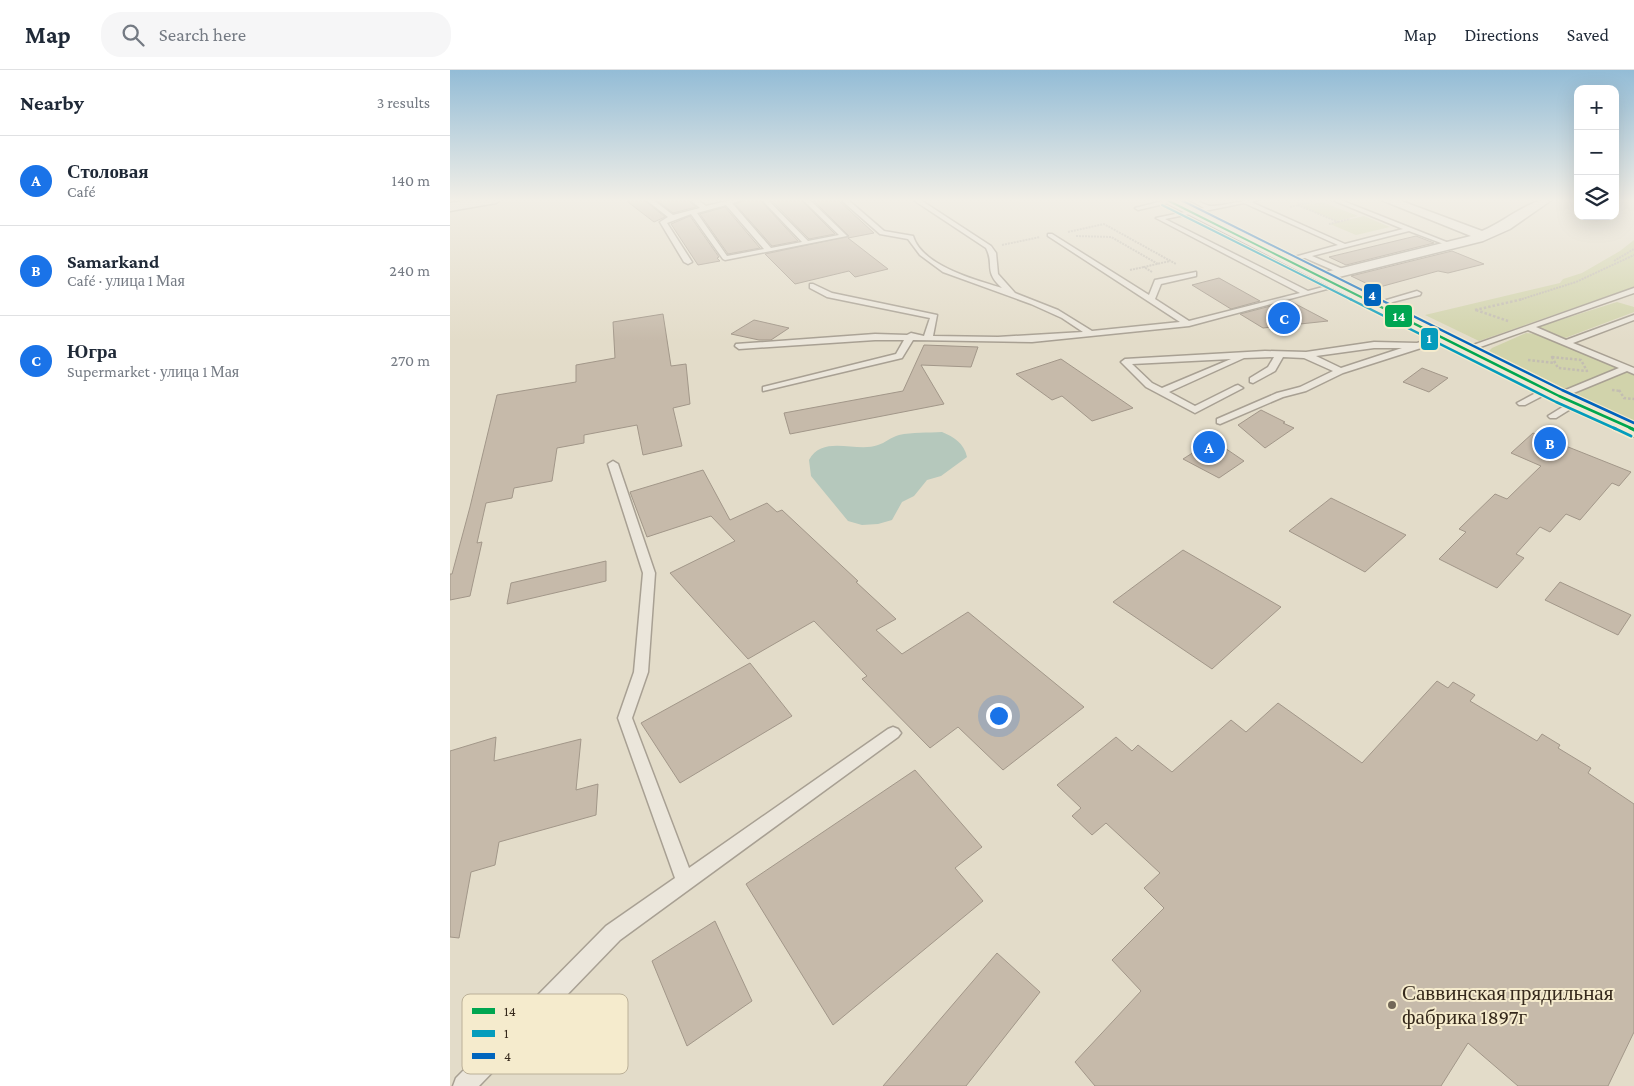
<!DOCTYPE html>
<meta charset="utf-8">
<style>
body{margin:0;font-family:"Crimson Pro",serif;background:#f6f6f7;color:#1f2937}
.controls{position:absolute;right:15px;top:15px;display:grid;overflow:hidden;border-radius:10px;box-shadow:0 5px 20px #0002}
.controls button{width:45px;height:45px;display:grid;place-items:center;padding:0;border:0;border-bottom:1px solid #e0e1e3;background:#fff;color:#1f2937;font:25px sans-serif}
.you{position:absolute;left:548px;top:645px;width:18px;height:18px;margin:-12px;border:4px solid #fff;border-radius:50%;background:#1a73e8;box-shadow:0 0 0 8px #1a73e833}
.badge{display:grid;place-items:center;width:32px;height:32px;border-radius:50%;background:#1a73e8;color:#fff;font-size:16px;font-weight:700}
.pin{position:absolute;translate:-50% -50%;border:2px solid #fff;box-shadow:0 1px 5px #0006}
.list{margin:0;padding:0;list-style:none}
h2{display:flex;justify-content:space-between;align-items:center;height:65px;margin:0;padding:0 20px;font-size:21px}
h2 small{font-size:16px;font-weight:400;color:#747a83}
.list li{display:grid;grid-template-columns:32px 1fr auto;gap:15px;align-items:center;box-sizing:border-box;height:90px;padding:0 20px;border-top:1px solid #e0e1e3}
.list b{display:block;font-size:19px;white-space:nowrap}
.list p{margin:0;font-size:16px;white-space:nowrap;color:#747a83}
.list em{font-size:16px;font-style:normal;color:#747a83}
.icon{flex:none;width:28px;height:28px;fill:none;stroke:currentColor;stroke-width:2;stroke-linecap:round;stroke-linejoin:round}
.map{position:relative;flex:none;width:1184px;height:1016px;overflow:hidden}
header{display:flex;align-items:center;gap:30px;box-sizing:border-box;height:70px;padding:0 25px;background:#fff;border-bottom:1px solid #e0e1e3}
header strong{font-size:24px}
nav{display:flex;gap:28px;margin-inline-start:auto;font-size:18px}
.search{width:350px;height:45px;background:#f6f6f7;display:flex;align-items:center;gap:12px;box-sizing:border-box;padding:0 18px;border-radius:20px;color:#747a83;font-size:19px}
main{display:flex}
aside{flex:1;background:#fff}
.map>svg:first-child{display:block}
.green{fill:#d1d3ab}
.water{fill:#b5c8bc}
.building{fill:#c6baaa;stroke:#a29789}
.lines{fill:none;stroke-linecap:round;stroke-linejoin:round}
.lane-casing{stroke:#a8a093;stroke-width:3}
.street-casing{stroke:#a8a093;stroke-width:3}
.secondary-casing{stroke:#979083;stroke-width:2}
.path-far1{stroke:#c3bdb2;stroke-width:2;stroke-dasharray:2 1;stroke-linecap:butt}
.path{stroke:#c3bdb2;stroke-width:2.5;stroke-dasharray:2.5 2;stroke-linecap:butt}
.lane{fill:#ebe6db;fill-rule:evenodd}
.street{fill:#ebe6db;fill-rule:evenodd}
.secondary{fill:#ebe6db;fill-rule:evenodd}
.bus-1-far2-casing{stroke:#f5ebcd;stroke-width:4}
.bus-1-far1-casing{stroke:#f5ebcd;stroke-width:5}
.bus-1-casing{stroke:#f5ebcd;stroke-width:6}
.bus-2-far2-casing{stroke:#f5ebcd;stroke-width:4}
.bus-2-far1-casing{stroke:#f5ebcd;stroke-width:5}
.bus-2-casing{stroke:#f5ebcd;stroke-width:6}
.bus-3-far1-casing{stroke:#f5ebcd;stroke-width:4}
.bus-3-casing{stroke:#f5ebcd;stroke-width:5}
.bus-1-far2{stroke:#00a651;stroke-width:2}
.bus-1-far1{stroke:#00a651;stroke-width:2.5}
.bus-1{stroke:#00a651;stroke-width:3}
.bus-2-far2{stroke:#059cbc;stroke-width:2}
.bus-2-far1{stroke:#059cbc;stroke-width:2.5}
.bus-2{stroke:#059cbc;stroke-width:3}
.bus-3-far1{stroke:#0065bd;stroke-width:2}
.bus-3{stroke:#0065bd;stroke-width:2.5}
.poi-dot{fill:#726758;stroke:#f5ebcd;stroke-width:2}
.labels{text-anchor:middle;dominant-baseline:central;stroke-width:4;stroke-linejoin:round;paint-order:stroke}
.near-poi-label{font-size:21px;fill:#35281b;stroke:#f5ebcd;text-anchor:start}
.key{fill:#f5ebcd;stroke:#bbb098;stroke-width:1}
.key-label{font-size:14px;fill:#35281b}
.line-badge{stroke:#f5ebcd;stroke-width:2}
.badge-label{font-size:14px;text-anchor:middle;font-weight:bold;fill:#fff}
</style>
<header>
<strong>Map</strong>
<div class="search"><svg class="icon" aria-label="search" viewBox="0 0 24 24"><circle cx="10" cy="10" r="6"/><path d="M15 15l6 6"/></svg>Search here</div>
<nav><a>Map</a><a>Directions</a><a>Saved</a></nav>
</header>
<main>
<aside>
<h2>Nearby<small>3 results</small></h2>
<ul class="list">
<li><span class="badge">A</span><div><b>Столовая</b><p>Café</p></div><em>140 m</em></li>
<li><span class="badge">B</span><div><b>Samarkand</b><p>Café · улица 1 Мая</p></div><em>240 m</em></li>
<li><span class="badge">C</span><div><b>Югра</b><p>Supermarket · улица 1 Мая</p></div><em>270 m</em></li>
</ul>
</aside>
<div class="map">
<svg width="1184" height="1016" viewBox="0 0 1184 1016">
<rect width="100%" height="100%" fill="#e3dcc9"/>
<g class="green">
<polygon points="872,132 908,146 886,151 851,136"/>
<polygon points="914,146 940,157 906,165 880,154"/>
<polygon points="1184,170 1184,217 1029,271 975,245 1110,213 1113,209 1132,203 1170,181"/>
<polygon points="1167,232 1184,237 1184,242 1115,268 1088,257"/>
<polygon points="1076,263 1087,264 1184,305 1184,356 1037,283 1042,278"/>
</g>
<path class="water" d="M492,362C504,367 514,373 517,387L491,406L477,410L464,426L452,432L442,450L428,454L412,455L398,451L361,406L359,390C373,364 406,383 428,375C435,373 441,367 449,365C462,362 478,363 492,362Z"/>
<g class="building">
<polygon points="174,129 193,129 215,147 204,152"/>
<polygon points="205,129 237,129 246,137 223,143"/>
<polygon points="298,129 309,129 348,171 322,176 285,134"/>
<polygon points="320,129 350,129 385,164 359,169"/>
<polygon points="362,129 387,129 424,163 398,168 438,199 405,207 399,201 345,214 315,184 399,166"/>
<polygon points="275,137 310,178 278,184 250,144"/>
<polygon points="240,146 269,187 267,188 270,191 248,195 221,154"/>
<polygon points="966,166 984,173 896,195 879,187"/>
<polygon points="1002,181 1034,194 998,203 988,201 926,218 901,206"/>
<polygon points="769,208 810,231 781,239 742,215"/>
<polygon points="840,231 878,251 813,258 790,244"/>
<polygon points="213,244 221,296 236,294 240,334 223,338 232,376 193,385 187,355 134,365 134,373 107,378 102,411 64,418 62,428 36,433 27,473 32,472 20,526 0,530 0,504 2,504 20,437 47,325 126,312 126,295 165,288 163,252"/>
<polygon points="304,250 339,258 321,270 309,270 281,264"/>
<polygon points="474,275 528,277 521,297 471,295 494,334 340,364 334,343 453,321"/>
<polygon points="611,289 683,338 642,351 612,326 602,330 566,304"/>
<polygon points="972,298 998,308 979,322 953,312"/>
<polygon points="811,340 835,352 833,353 844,358 815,378 788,355"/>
<polygon points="1083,363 1181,402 1169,416 1162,413 1130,450 1116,444 1100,462 1090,457 1066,484 1074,488 1047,518 989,489 1016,462 1009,459 1045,424 1057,429 1091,396 1061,383"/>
<polygon points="763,370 794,391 769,408 733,389"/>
<polygon points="253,400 280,450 317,433 327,442 332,440 408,511 406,512 446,549 426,560 452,584 518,542 634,637 553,700 508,657 480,678 412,609 417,606 364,551 298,589 220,503 285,471 261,446 197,467 180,422"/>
<polygon points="881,428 956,465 915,502 839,461"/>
<polygon points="733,480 831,537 762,599 663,532"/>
<polygon points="156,491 156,511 57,534 61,513"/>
<polygon points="1110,512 1181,545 1168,565 1095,530"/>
<polygon points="300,593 342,646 230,713 191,653"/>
<polygon points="987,611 998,618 1003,612 1025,625 1020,631 1087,671 1092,664 1110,675 1108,678 1141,698 1138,703 1184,734 1184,962 1158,1016 1068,1016 1018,973 991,1016 645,1016 625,992 691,921 662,890 714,838 694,818 710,803 656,753 642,765 622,746 631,738 607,715 666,667 682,681 688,675 722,702 781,650 796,662 828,633 912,693"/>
<polygon points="46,667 44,691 131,669 126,720 148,714 146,745 49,772 45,795 21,802 9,868 0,867 0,681"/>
<polygon points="465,700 532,777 505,798 533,831 383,955 296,814"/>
<polygon points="265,851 302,931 237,976 202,891"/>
<polygon points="547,883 590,922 516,1016 433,1016"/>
</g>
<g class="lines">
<defs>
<g id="lane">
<path d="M195,129H202L223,145L250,138L239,129H246L256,136L285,129H295L282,133L321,178L352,172L311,129H317L358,171L389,165L352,129H359L397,166L275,190L273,189L241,144L217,153L242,192L238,194L234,192L210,152L218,147ZM276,135L314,179L277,186L247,143Z"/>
<path d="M390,129H397L434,161L463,166C472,196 526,210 552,218C533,201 545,195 536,178L462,129H469L541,176L546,183L548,204L565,223L608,240L642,261L730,252L598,166V164H602L699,225L705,210L746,202V206L711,214L705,229L739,251L850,223L706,148L754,138L738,129C747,129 752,134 760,136C769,137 798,129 811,129L801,132L895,174L953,159L880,129H888L1004,175L999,176L959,161L862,186L895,200L896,202L892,204L855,188L837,191V189L888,175L794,133L715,149L858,221L888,213L892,215L739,256L582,272L463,270L452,288L313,321V317L446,284L454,270H425L289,279L285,276L286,274L425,264L457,265L461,263L474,266L480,248L377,227L360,218V214H363L382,223L487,245L483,266L548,267L633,262L612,248L581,234L493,202L470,185L458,169L430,164Z"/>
<polygon points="720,129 722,132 688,140 685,138"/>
<polygon points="1184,218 1184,223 1086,257 1116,270 1184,245 1184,250 1123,273 1184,298 1184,304 1177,301 1109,329 1104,326 1106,324 1169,298 1078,260 1019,281 1012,279"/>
<polygon points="967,221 971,223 970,225 927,236 923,234"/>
<path d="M993,265L997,268L996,270L893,303L856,321L833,327L770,354L767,353V349L827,323L850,317L883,301L854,288L833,287L825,301L803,313L800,312V308L818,297L824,287L794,288L719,322L745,336L785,316L788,315L793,318L745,343L696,317L671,292L675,289L815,281L856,282L924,272L967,273ZM924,278H952L891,298L866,286ZM781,289L712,318L702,313L682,294Z"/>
<polygon points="1097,317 1100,318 1100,322 1075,335 1069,335 1067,333"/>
<polygon points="1124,330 1127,331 1127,335 1106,348 1100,348 1098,346"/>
<polygon points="163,391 168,394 205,503 198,602 182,648 239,798 438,659 443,657 448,659 451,663 448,667 170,870 29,1016 3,1016 6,1008 156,856 225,808 168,648 184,602 193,503 158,394"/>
</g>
<g id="street">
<polygon points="25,129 52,129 46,133 0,141 0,133"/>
<path d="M929,129H946L1032,161C1056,151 1078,129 1103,129L1060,159L1033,171L873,211L868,210L866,207L868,204L1021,166Z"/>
</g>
<polygon id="secondary" points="708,129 725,129 1116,322 1184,352 1184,367 1102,330"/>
</defs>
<use href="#lane" class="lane-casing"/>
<use href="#street" class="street-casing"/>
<use href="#secondary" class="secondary-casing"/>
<g class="path-far1">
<polyline points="848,129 848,135 888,152 879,154"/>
<polyline points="840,137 871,130"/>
<polyline points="888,152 900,149"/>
<polyline points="618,162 654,154 726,194"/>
<polyline points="626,166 661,167 708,194"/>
<polyline points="552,175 590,167"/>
<polyline points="1164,191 1184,179"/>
<polyline points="680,200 694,197"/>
<polyline points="702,202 694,197 720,191"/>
<polyline points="1069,230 1126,212 1184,185"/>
</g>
<g class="path">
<polyline points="1025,240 1073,229"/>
<polyline points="1026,240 1058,251"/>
<polygon points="1102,287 1131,290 1137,301 1108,298"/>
<polyline points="1078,290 1105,293"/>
<polyline points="1162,320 1170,321"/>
<polyline points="1169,320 1174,328 1184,329"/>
</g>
<use href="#lane" class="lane"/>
<use href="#street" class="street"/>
<use href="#secondary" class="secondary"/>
<defs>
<polyline id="bus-1-far2" points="715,129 917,230"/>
<polyline id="bus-1-far1" points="915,229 1109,326 1183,359"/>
<polyline id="bus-1" points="1180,358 1184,360"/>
<polyline id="bus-2-far2" points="712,135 902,230"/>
<polyline id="bus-2-far1" points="900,229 1106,332 1166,359"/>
<polyline id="bus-2" points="1164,358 1181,366"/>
<polyline id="bus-3-far1" points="729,129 932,230"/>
<polyline id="bus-3" points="929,229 1112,320 1184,353"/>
</defs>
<use href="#bus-1-far2" class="bus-1-far2-casing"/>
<use href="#bus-1-far1" class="bus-1-far1-casing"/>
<use href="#bus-1" class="bus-1-casing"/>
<use href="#bus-2-far2" class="bus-2-far2-casing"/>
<use href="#bus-2-far1" class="bus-2-far1-casing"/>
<use href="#bus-2" class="bus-2-casing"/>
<use href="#bus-3-far1" class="bus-3-far1-casing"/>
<use href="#bus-3" class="bus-3-casing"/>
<use href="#bus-1-far2" class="bus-1-far2"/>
<use href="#bus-1-far1" class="bus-1-far1"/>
<use href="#bus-1" class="bus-1"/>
<use href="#bus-2-far2" class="bus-2-far2"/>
<use href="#bus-2-far1" class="bus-2-far1"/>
<use href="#bus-2" class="bus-2"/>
<use href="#bus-3-far1" class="bus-3-far1"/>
<use href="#bus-3" class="bus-3"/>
</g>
<linearGradient id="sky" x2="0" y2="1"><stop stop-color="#93bcd6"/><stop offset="0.48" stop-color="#f2efe7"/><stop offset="1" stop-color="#f2efe7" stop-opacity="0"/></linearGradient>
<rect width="1184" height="271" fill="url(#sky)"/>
<circle class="poi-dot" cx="942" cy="935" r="5"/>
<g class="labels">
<g class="near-poi-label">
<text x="952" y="923">Саввинская прядильная<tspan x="952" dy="24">фабрика 1897г</tspan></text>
</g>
</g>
<rect x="12" y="924" width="166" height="80" rx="8" class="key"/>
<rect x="22" y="938" width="23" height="6" fill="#00a651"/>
<rect x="22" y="960" width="23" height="7" fill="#059cbc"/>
<rect x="22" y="983" width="23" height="6" fill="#0065bd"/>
<g class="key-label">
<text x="54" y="946">14</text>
<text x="54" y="968">1</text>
<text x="54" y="991">4</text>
</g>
<g class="line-badge">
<rect x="913" y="213" width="19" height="24" rx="5" fill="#0065bd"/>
<rect x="934" y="234" width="29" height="24" rx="5" fill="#00a651"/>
<rect x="970" y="257" width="19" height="24" rx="5" fill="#059cbc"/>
</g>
<g class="badge-label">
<text x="922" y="230">4</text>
<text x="949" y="251">14</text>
<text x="979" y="273">1</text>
</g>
</svg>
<div class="controls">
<button>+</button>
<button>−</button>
<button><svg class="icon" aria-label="layers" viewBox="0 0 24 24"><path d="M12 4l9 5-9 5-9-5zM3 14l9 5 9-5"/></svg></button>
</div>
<div class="you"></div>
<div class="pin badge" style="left:759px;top:377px">A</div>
<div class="pin badge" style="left:1100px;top:373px">B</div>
<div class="pin badge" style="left:834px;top:248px">C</div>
</div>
</main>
